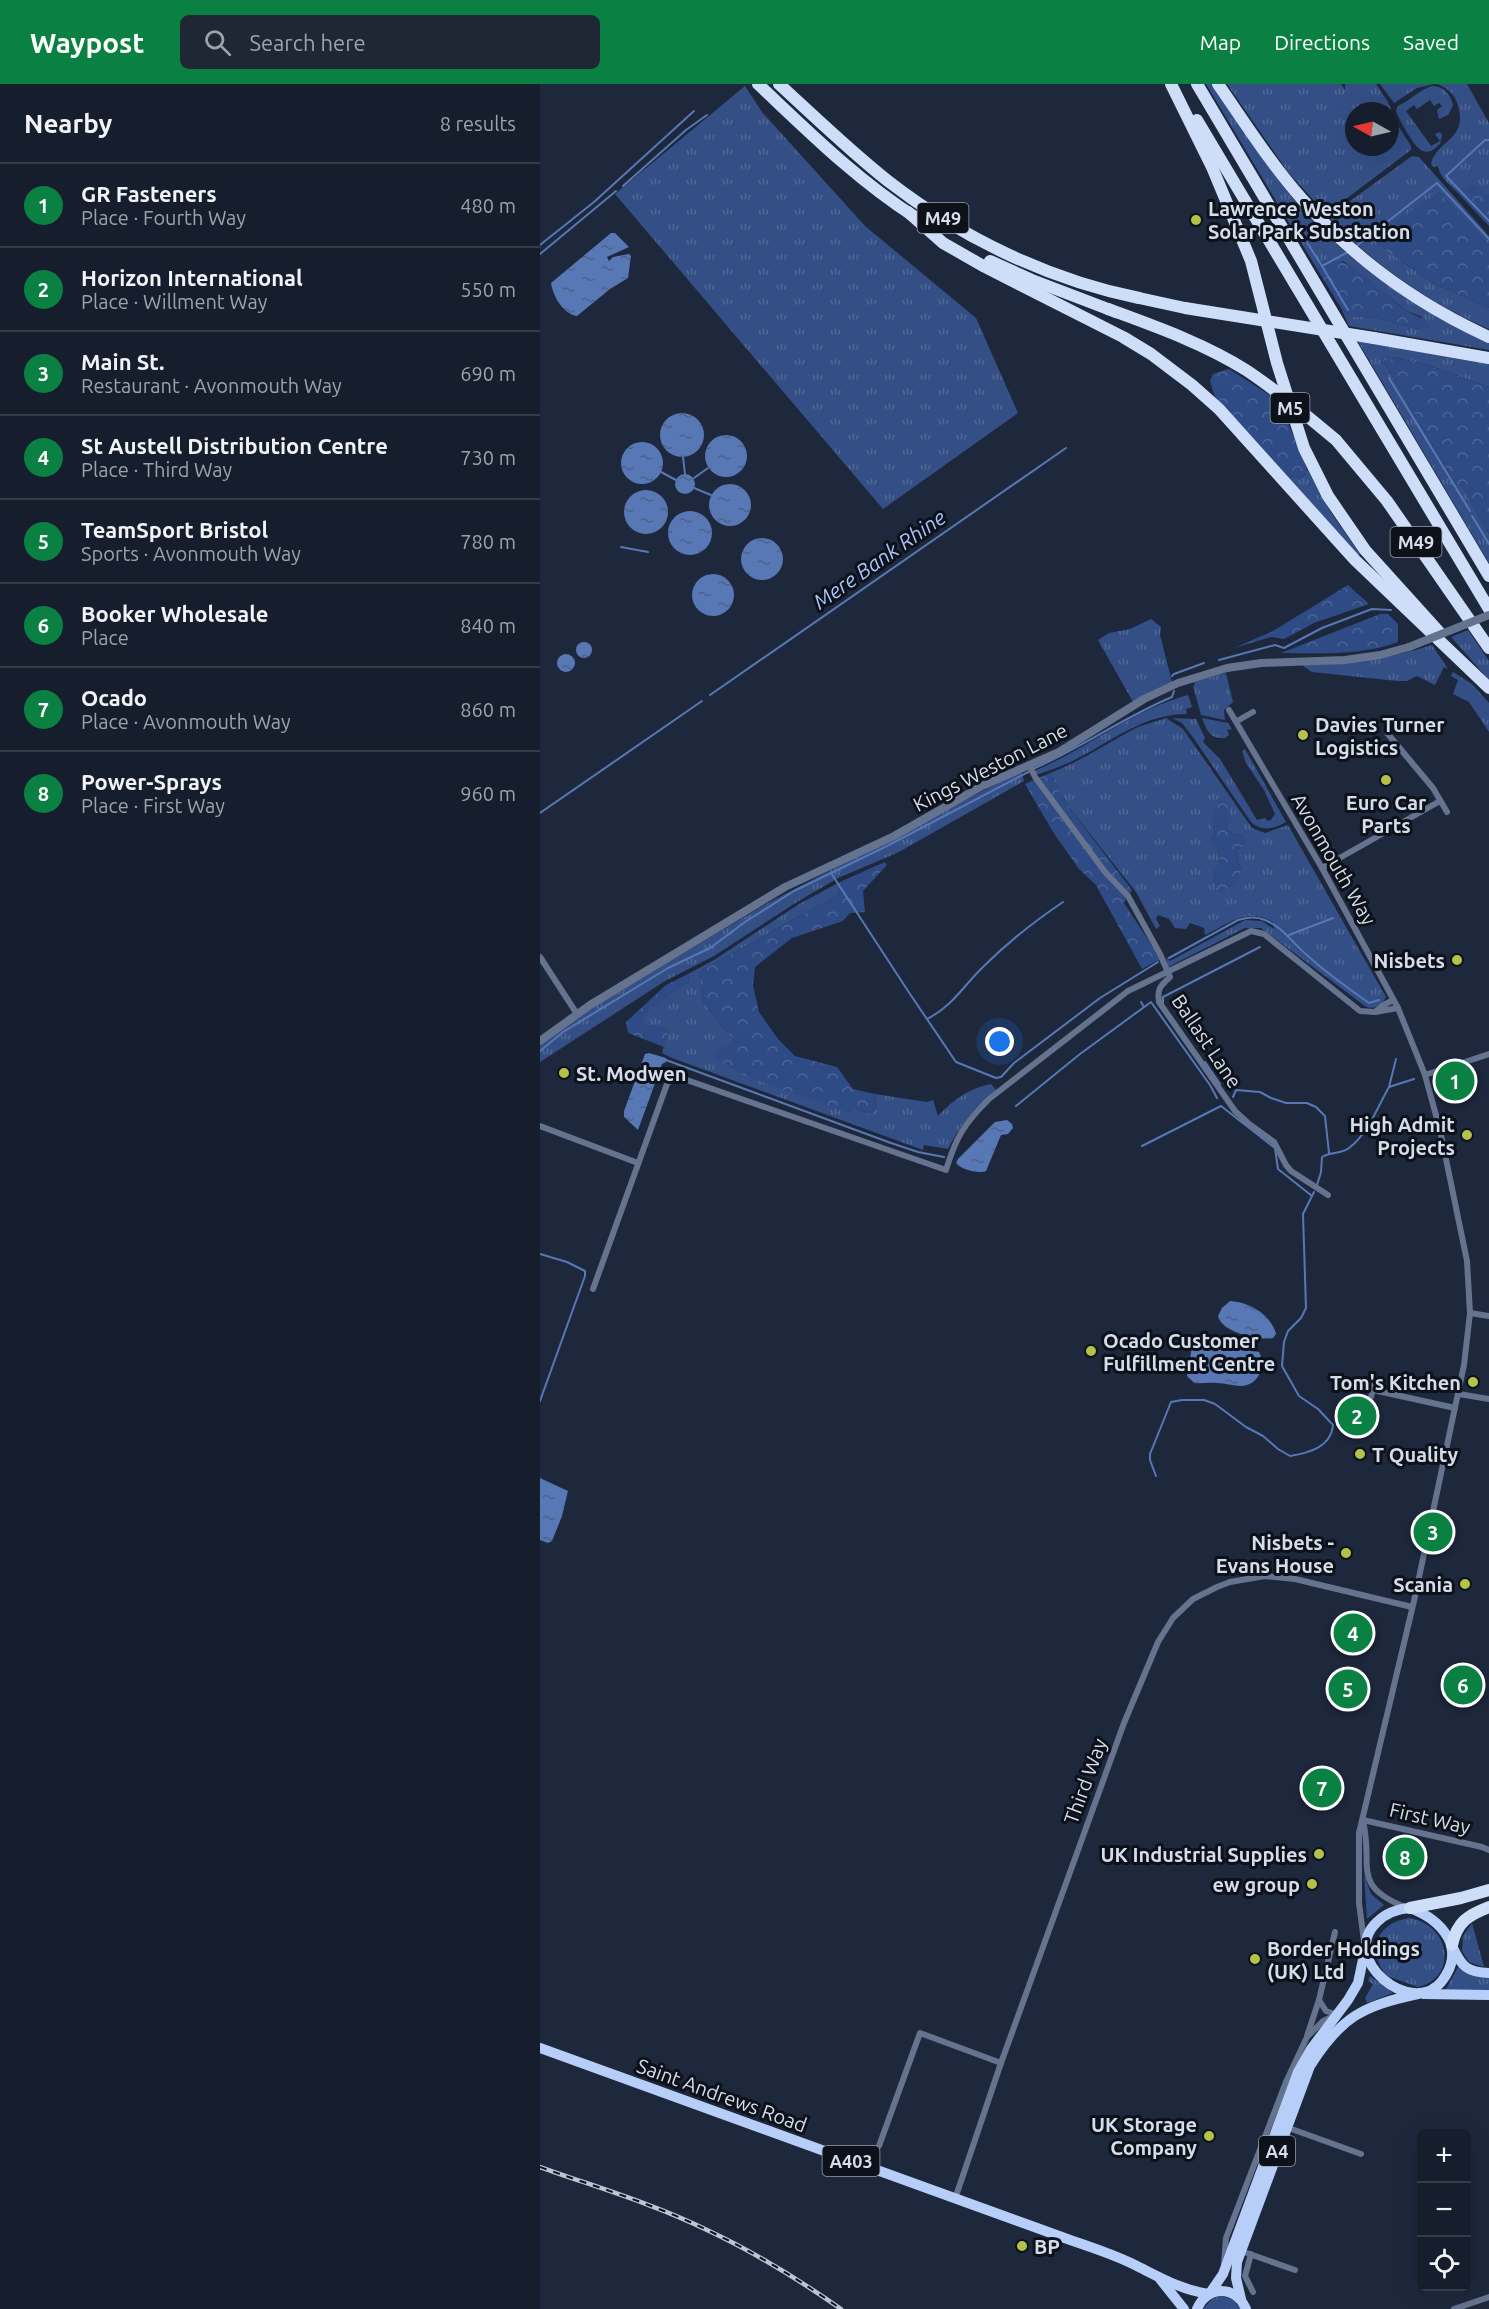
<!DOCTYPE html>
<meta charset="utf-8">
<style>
body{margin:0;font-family:Ubuntu,sans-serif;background:#1f2735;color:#f1f3f6}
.controls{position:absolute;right:18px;bottom:18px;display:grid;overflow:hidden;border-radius:9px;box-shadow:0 6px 24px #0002}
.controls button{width:54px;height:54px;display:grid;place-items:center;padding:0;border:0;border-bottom:2px solid #353c49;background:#161e2d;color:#f1f3f6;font:30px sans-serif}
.compass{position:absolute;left:805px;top:18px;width:54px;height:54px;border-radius:50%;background:#161e2d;box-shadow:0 6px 24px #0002;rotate:278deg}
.you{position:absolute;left:460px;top:958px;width:21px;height:21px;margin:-15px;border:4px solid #fff;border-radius:50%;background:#1a73e8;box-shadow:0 0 0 9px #1a73e833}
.badge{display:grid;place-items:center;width:39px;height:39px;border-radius:50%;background:#0b8043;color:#fff;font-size:20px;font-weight:700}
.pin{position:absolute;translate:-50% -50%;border:3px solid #fff;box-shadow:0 2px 6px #0006}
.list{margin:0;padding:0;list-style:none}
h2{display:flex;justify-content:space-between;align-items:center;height:78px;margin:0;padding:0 24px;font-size:26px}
h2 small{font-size:20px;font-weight:400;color:#9ea2aa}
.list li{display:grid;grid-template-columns:39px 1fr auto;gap:18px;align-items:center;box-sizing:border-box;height:84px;padding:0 24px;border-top:2px solid #353c49}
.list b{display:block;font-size:22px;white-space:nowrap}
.list p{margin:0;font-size:20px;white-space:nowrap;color:#9ea2aa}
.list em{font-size:20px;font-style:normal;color:#9ea2aa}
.icon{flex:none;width:33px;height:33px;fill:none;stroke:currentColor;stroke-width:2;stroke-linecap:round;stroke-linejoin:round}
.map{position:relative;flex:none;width:949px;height:2225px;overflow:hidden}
header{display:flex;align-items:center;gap:36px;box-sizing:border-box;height:84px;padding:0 30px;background:#0b8043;color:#fff}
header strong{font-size:28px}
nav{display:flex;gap:33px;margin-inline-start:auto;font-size:21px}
.search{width:420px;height:54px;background:#1f2735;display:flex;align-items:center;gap:15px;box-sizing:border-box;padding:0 21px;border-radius:9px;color:#9ea2aa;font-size:22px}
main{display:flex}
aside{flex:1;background:#161e2d}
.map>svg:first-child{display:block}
.grass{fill:url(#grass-tufts);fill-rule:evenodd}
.forest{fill:url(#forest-crowns)}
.water{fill:url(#water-ripples)}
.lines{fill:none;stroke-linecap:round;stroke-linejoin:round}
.stream{stroke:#5777b5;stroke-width:2}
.minor{stroke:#65738f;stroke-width:6}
.tertiary{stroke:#65738f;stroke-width:8}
.trunk{stroke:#b7cef8;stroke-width:10}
.motorway{stroke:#ceddf8;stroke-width:12}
.rail-casing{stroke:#bcc5d3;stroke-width:4.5}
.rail{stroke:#0c111a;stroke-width:2;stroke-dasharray:7;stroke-linecap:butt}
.tertiary-bridge{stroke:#65738f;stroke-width:8}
.motorway-bridge{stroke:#ceddf8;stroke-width:12}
.poi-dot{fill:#b4c24a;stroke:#0c111a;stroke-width:2}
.labels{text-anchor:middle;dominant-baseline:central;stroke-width:6;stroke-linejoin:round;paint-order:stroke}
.shield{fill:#0c111a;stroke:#99a0ac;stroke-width:1.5}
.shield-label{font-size:18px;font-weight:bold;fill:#d5ddea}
.poi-label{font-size:20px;font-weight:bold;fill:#d5ddea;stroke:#0c111a;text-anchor:end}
.street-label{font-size:20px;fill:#d5ddea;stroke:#0c111a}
.water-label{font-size:21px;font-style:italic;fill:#a9c5f9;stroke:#0c111a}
</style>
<header>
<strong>Waypost</strong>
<div class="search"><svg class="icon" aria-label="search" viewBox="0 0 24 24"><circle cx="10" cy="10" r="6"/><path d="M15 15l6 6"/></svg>Search here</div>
<nav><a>Map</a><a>Directions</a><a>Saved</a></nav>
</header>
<main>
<aside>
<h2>Nearby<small>8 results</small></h2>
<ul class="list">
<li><span class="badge">1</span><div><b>GR Fasteners</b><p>Place · Fourth Way</p></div><em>480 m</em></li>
<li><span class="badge">2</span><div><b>Horizon International</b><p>Place · Willment Way</p></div><em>550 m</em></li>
<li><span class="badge">3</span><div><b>Main St.</b><p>Restaurant · Avonmouth Way</p></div><em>690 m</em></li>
<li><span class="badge">4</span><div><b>St Austell Distribution Centre</b><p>Place · Third Way</p></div><em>730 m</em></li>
<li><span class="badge">5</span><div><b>TeamSport Bristol</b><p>Sports · Avonmouth Way</p></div><em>780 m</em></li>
<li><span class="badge">6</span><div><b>Booker Wholesale</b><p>Place</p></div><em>840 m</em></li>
<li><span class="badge">7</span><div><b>Ocado</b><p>Place · Avonmouth Way</p></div><em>860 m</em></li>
<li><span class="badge">8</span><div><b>Power-Sprays</b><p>Place · First Way</p></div><em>960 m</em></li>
</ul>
</aside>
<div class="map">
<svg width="949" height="2225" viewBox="0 0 949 2225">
<defs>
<pattern id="grass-tufts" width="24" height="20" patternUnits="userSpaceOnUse" patternTransform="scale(1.5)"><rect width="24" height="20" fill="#334f85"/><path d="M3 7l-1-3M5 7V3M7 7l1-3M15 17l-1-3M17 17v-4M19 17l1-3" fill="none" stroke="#506896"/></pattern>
<pattern id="forest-crowns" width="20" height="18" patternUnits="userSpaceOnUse" patternTransform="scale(1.5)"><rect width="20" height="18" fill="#2e4b85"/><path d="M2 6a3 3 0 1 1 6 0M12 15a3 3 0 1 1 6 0" fill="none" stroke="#4b6496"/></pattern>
<pattern id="water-ripples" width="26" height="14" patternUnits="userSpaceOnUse" patternTransform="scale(1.5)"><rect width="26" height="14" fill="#5777b5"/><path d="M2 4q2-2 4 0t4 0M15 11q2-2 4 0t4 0" fill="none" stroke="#4e6289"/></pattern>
</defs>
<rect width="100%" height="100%" fill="#1e283c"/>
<g class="grass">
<path d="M666,0H672C698,38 722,77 751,112C804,177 873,224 949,257V266L809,242L801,224L809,232L837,234L878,245L882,233L867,227L803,177L781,179L777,185Z"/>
<path d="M687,0H801L805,6V0H836L848,18L857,40L871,62V66L786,130L748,88ZM814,27H850V63H814Z"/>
<polygon points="840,0 894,0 877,4 854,19"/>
<path d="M897,0H927L949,39V112L923,105L916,107C907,98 900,93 898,82L894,83L891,80C897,55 930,56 917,19C914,9 906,3 897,0Z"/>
<polygon points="205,2 222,28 325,142 436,234 478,329 343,425 75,110"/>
<path d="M892,2C903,2 911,10 913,21L908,31L899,35L897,26L902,22L899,19L894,22L890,16L877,25L874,21L866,27L891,62L900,57L895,50L900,48L902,51L900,60C895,64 890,70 883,67C875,65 859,36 856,27L858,22C871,16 879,6 892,2Z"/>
<path d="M872,72L879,73L949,152V161L899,108L861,177L893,199L949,224V245C887,218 835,181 788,133Z"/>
<polygon points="817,256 949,278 949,303 888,281 853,273 851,279 841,273 916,401 921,400 949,450 949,479"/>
<polygon points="767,385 790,427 820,470 819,472 747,392 763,394"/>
<polygon points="611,535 621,543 620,551 632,598 593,618 558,556 569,549 590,545"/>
<polygon points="928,546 949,577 949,596 911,553"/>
<path d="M892,561L908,585L904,583L895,601L877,592L867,597H857L772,588L763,582L765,580C809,579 850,575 892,561Z"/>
<polygon points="913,588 932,600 949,619 949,648 929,618 913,610 918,596 911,592"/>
<polygon points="686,589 693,618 684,626 685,636 661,631 653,602 655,601 654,598"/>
<path d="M648,611L652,623L646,625L647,630C605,630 575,655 540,673C526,681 511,686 496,691L494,687C547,665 592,626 648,611Z"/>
<path d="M626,634L643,645L712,744L725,749L748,741L846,913C842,921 833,927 825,922L721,844H705L628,883L626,873L630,877L705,836L722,837L734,845L733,838C706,823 690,839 665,851L664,844L650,839L646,845L635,844L629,835L618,831L616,835L620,842L616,845L596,808L528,722L510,689C540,678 566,660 594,645C604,640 615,638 626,634ZM672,736L686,740L687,745L694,750L704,752L696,768L701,786L685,806L677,764L670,754L675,753Z"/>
<path d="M632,634L656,635L665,654L663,658L680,675L717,736L725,734L728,737L731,736L735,730L724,706L706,679L702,667L705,665L746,738C734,745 722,748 711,738L652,652L642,639Z"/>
<path d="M662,634L688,639L692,645L687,646L689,651L685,654C670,655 667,647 662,634Z"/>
<polygon points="481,687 484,697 357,769 298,794 257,818 174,872 125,897 0,978 0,962 35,934 226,820"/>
<path d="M302,797L298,811L159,888L163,918L196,959L315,1024L331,1030L336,1025L335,1010L387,1018L393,1016L398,1032C413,1016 429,1004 451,1000L456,1006C436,1023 420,1040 408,1065L384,1061L383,1066L132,974L122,969L128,946L101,941L107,927L149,897L148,890L174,876L259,820Z"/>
<polygon points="824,1790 831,1810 844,1821 827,1835"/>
<path d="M869,1834C910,1840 919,1893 878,1903L847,1892C825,1866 837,1839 869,1834Z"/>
<polygon points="932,1839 944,1883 929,1878 922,1867 923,1852"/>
<polygon points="918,1883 924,1888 949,1893 949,1907 905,1907"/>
<polygon points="830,1892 853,1909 827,1919 825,1914 833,1900 828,1897"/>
<polygon points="681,2212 692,2215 701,2225 663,2225 672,2215"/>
</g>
<g class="forest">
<polygon points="932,101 937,102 949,112 949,142 916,107"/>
<polygon points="899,108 949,161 949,224 893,199 837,160 857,136"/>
<path d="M792,174C821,183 841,209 866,226C874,232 882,233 890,240L889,244L878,245L837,234L809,232L801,224L777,185L781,179Z"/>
<polygon points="840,271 851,279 852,273 888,281 949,303 949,450 921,400 916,401"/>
<polygon points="689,285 739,317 767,385 763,394 747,392 676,316 670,297 673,290"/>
<polygon points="808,501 829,520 774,539 744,555 731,553 694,564 733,547"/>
<path d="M840,530H848L858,540V558C821,572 780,569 741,569Z"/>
<polygon points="510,689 528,722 592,806 584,819 616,868 619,876 602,885 556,801 539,785 513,748 485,700"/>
<polygon points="685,716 691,736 686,740 687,745 694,750 704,752 706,759 696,768 701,786 698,798 680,809 673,798 673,787 680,779 677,764 669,754 675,753 672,736 676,722"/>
<polygon points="345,778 347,781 323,807 325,828 310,829 303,837 252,854 215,883 213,901 219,928 238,955 255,972 297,983 313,1005 335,1010 336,1025 331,1030 315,1024 310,1030 208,993 174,975 180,964 196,959 163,918 159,888 298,811 302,797"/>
<polygon points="148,890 149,897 108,927 101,941 117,941 128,946 124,963 88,949 86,938 126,901"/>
</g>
<g class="water">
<path d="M71,149H75L89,163L67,173L69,177L73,173L89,170L91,172L88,194L70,205L37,232C23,230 13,212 11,199Z"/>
<circle cx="142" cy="351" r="22"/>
<circle cx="186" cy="372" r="21"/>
<circle cx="102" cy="379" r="21"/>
<circle cx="145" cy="400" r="10"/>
<circle cx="190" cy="421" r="21"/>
<circle cx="106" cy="428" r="22"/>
<circle cx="150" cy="449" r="22"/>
<circle cx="222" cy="475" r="21"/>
<circle cx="173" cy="511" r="21"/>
<circle cx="44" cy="566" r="8"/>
<circle cx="26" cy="579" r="9"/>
<polygon points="109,969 126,974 126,978 122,980 98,1046 84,1033 84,1027 105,970"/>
<path d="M467,1036L472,1040L473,1044L468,1050L461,1051L446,1087C438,1090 422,1086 416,1079L418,1075L455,1038Z"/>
<path d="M690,1217C710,1218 731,1231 736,1250L733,1254C719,1257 681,1248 678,1232L682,1224Z"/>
<path d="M667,1258L719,1268C727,1282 718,1302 701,1302C693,1302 685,1299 677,1299C669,1298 662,1300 654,1299L647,1292L652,1263Z"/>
<polygon points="0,1394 28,1407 22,1432 12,1457 8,1459 0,1456"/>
</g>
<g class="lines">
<g class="stream">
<polyline points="949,56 945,56 906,92 949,137"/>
<polyline points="83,102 146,46 167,31"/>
<polyline points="768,160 782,182"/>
<polyline points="0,161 54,118 154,27"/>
<polyline points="815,163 897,99 949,155"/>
<polyline points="0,170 76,107"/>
<polyline points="808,226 782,182 808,168"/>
<polyline points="849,294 930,427"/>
<polyline points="143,373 145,390"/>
<polyline points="121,388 136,396"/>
<polyline points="154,394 168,384"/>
<polyline points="154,404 171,411"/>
<polyline points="932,432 949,460"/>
<polyline points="81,463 108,468"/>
<polyline points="679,576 735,561 744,564 782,544 832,525 851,526"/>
<polyline points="632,592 634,590 664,579"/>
<polyline points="170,611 526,364"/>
<path d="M493,685C541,664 584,633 632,613L634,607"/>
<polyline points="0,729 162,617"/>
<polyline points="291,789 368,907 416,978 456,994 461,993 474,979 560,914 618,878"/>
<polyline points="749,851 793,834"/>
<path d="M629,874L698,836C707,833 716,832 725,836C743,843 752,859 767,871C786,889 808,904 829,919L839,916"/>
<polyline points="601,918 604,923"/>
<polyline points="623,920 623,913 720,863"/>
<path d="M387,935C414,921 423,902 444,882C468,858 495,837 523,818"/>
<polyline points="0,967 23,948 128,884 170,864 205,838 254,807 347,762 490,687"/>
<polyline points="126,976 351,1059 378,1068 404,1073"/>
<polyline points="665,978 680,1000"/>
<polyline points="849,1003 856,975"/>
<polyline points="693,1013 696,1006 720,1008 731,1014 746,1019 767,1019 776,1023 785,1032 789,1069"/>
<polyline points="476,1022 540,970 611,918 670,1001 677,1014"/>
<polyline points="602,1062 681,1022 735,1064 738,1085 772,1112"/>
<path d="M777,1101L781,1088L782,1073C790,1068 802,1070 809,1064C828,1050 838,1022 849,1003L874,995"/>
<polyline points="0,1170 27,1178 45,1187 45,1192 0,1317"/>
<path d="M616,1392L610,1376V1370L631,1318L642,1316H664L675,1320L706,1343L723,1352L738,1365L750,1372C769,1369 791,1363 793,1341L778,1325L759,1312L742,1282L744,1258L748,1247L761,1234L766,1224L763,1130L774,1108"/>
</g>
<g class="minor">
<polyline points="689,626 782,784 858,924 885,991 900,1046 927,1177 930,1229 924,1281 874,1517 819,1749 819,1819 824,1857"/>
<polyline points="697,637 713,628"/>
<polyline points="847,649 893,704 907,728"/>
<path d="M489,680L495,693L565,788L588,812L620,870L630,893C620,902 617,905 619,918L695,1027L709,1040L734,1058L746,1081L751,1087L788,1111"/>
<polyline points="782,784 900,717"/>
<polyline points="0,873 37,930"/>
<polyline points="853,916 842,922 835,928 858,924"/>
<polyline points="885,991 949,970"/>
<polyline points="0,1042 98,1079"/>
<path d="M53,1205L127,1000L132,995L141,994L406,1086C416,1053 424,1040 449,1015L588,907L711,847L724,850L820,927L835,928"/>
<polyline points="930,1229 949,1232"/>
<polyline points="833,1306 915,1324"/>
<polyline points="919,1310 949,1315"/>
<polyline points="831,1313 835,1296"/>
<polyline points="823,1736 942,1763 949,1766"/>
<path d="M823,1737C834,1782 810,1801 865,1823"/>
<polyline points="779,1916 786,1927 795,1930"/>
<polyline points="767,1952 779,1916 795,1848"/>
<polyline points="746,2043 821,2070"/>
<polyline points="339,2062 380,1949 461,1979"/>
<polyline points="415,2115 461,1979 584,1639 618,1558 633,1534 653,1515 677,1503 690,1498 725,1492 755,1495 872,1523"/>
<polyline points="701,2167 755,2186"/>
<polyline points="711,2170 705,2192 713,2208"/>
<polyline points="684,2180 686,2154 746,1998 767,1953 783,1937 794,1932"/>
<polyline points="914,2225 949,2213"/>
</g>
<polyline class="tertiary" points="0,957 50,921 245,803 354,752 442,702 519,668 604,615 638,599 687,584 721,579 805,576 840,571 869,563"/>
<g class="trunk">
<path d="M870,1824C902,1836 927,1864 902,1897C872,1935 798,1875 837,1838C846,1829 857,1825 870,1824Z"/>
<path d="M913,1864C922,1883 927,1888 949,1889"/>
<polyline points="883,1910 949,1911"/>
<path d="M0,1964L533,2157C554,2164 575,2171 595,2181C619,2193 641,2206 669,2210"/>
<polyline points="620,2195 644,2225"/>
<polyline points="670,2209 683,2190 758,1988 771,1965 808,1916 818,1899 825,1866"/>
<path d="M701,2215L696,2194L697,2178L770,1982C801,1933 822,1922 878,1910"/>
<path d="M657,2225C667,2201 696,2201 706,2225"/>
</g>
<g class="motorway">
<path d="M218,0C268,47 317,96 375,133"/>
<path d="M239,0C275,33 310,67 348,97C420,153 509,196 599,214"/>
<polyline points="631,0 672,83 711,177 737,279 764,364 788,412 825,466 900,549"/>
<polyline points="657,0 949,492"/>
<path d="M678,0C705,39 731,80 762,115C814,175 877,220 949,253"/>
<polyline points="657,36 949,525"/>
<polyline points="368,128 403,159 445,183 583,253 611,270 652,301 679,325 815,476 949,604"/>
<polyline points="450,177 492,196 568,225"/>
<polyline points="834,254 949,274"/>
<polyline points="796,356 847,417 949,564"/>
<polyline points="870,1824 921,1814 949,1806"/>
<path d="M912,1861C917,1838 928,1831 949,1823"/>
</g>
<defs>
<path id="rail" d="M0,2083C56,2103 114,2120 167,2146C214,2168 258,2195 301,2225"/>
</defs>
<use href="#rail" class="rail-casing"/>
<use href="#rail" class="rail"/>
<polyline class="tertiary-bridge" points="869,563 949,531"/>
<g class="motorway-bridge">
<polyline points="599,214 645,224 834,254"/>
<path d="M568,225C614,242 663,259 706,286C738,307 767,332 796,356"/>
</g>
</g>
<g class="poi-dot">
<circle cx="656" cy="136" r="6"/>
<circle cx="763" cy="651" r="6"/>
<circle cx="846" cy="696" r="6"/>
<circle cx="917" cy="876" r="6"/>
<circle cx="24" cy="989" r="6"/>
<circle cx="927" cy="1051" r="6"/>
<circle cx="551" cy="1267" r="6"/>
<circle cx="933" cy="1298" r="6"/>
<circle cx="820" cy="1370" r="6"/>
<circle cx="806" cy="1469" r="6"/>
<circle cx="925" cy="1500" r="6"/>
<circle cx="779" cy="1770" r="6"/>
<circle cx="772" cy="1800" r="6"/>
<circle cx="715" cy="1875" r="6"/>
<circle cx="669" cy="2052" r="6"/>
<circle cx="482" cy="2162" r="6"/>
</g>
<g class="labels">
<g class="shield">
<rect x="377.5" y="119" width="51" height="30" rx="4.5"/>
<rect x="730.5" y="309" width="39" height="30" rx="4.5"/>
<rect x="850.5" y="443" width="51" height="30" rx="4.5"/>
<rect x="719" y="2052" width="36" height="30" rx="4.5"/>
<rect x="282.5" y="2062" width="57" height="30" rx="4.5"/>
</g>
<g class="shield-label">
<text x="403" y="134">M49</text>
<text x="750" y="324">M5</text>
<text x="876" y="458">M49</text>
<text x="737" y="2067">A4</text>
<text x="311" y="2077">A403</text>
</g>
<g class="poi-label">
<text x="668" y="124" text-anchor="start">Lawrence Weston<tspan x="668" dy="23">Solar Park Substation</tspan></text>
<text x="775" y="640" text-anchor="start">Davies Turner<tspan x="775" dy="23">Logistics</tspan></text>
<text x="846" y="718" text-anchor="middle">Euro Car<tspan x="846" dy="23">Parts</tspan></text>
<text x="905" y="876">Nisbets</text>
<text x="36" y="989" text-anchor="start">St. Modwen</text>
<text x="915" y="1040">High Admit<tspan x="915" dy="23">Projects</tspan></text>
<text x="563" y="1256" text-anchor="start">Ocado Customer<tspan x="563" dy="23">Fulfillment Centre</tspan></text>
<text x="921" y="1298">Tom's Kitchen</text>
<text x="832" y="1370" text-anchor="start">T Quality</text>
<text x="794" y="1458">Nisbets -<tspan x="794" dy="23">Evans House</tspan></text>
<text x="913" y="1500">Scania</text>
<text x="767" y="1770">UK Industrial Supplies</text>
<text x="760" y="1800">ew group</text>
<text x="727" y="1864" text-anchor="start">Border Holdings<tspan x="727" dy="23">(UK) Ltd</tspan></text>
<text x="657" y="2040">UK Storage<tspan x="657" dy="23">Company</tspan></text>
<text x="494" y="2162" text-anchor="start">BP</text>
</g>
<g class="street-label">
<text transform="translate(450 683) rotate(-27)">Kings Weston Lane</text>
<text transform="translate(794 775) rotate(60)">Avonmouth Way</text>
<text transform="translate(667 957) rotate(56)">Ballast Lane</text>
<text transform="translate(545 1697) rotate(-70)">Third Way</text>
<text transform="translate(890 1734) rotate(13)">First Way</text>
<text transform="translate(182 2011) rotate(20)">Saint Andrews Road</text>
</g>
<g class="water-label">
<text transform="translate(339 475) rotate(-35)">Mere Bank Rhine</text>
</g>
</g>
</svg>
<div class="controls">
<button>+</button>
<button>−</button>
<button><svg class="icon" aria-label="locate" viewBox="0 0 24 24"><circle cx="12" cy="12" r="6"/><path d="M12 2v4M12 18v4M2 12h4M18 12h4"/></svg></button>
</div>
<svg class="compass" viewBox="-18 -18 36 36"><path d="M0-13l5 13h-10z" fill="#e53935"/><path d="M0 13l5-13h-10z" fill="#9ea2aa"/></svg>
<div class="you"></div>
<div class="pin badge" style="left:915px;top:997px">1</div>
<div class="pin badge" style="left:817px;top:1332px">2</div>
<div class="pin badge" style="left:893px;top:1448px">3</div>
<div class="pin badge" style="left:813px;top:1549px">4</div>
<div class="pin badge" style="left:808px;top:1605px">5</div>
<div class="pin badge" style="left:923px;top:1601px">6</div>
<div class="pin badge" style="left:782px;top:1704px">7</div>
<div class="pin badge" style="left:865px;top:1773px">8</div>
</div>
</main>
